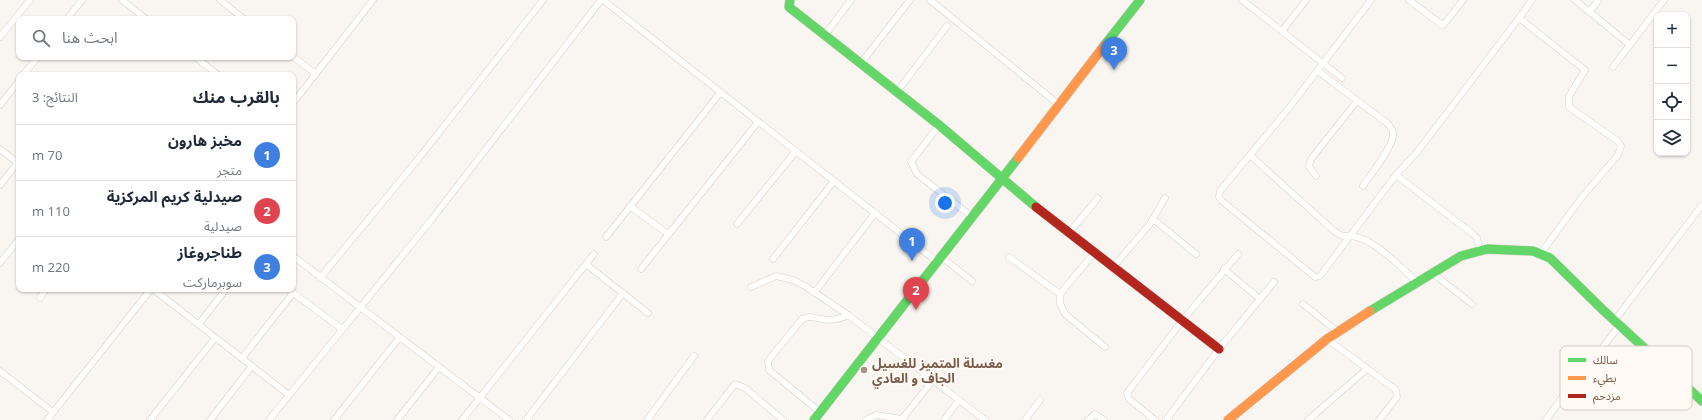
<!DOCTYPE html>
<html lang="ar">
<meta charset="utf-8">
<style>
body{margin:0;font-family:"Noto Sans","Noto Sans Arabic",sans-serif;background:#f6f6f7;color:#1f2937;direction:rtl}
.controls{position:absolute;right:12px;top:12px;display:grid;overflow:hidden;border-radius:8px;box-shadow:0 1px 3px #0004}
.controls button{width:36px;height:36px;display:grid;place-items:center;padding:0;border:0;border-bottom:1px solid #e0e1e3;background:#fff;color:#1f2937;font:20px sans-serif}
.you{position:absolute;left:945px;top:203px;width:14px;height:14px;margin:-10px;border:3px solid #fff;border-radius:50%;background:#1a73e8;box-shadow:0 0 0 6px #1a73e833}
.badge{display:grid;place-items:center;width:26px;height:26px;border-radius:50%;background:#5c585b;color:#fff;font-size:13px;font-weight:700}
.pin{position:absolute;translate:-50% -33px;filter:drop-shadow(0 1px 2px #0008)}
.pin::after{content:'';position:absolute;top:21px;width:14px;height:12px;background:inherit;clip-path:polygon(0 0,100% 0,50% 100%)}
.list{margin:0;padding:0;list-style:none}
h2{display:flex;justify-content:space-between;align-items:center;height:52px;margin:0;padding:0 16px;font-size:17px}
h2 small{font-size:13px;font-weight:400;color:#747a83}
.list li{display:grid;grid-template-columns:26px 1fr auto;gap:12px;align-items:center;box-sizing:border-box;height:56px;padding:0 16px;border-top:1px solid #e0e1e3}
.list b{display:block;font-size:15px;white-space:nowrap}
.list p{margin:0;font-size:13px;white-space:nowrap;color:#747a83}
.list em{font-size:13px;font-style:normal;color:#747a83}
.icon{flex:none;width:22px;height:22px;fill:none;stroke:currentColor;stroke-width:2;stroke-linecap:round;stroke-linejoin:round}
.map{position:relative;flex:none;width:1702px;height:420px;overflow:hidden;direction:ltr}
.search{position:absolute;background:#fff;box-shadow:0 1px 3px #0004;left:16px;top:16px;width:280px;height:44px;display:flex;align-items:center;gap:10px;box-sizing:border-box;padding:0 14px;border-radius:8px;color:#747a83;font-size:15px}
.panel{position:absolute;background:#fff;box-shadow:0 1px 3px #0004;left:16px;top:72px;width:280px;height:220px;border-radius:8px;direction:rtl}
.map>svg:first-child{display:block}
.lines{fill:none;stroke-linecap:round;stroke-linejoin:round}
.street-casing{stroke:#d7d1cb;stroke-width:7}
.fast-casing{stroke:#d9d2cb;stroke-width:10}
.slow-casing{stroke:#d9d2cb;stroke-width:10}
.jam-casing{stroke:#d9d2cb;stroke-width:10}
.street{stroke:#fefefd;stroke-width:6}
.fast{stroke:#63d668;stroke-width:9}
.slow{stroke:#ff974d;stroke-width:9}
.jam{stroke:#b3261e;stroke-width:9}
.poi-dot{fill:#a69286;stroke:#fffaf3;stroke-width:1.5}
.labels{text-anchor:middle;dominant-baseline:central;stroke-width:4;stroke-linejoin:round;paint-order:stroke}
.poi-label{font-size:13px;font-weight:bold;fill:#7a5c4d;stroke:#fffaf3;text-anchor:start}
.key{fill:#fffaf3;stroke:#d7cbc1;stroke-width:1}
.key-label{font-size:11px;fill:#7a5c4d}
</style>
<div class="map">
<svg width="1702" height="420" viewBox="0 0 1702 420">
<rect width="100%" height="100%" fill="#f9f5f0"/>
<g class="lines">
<defs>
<g id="street">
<polyline points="122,0 146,19"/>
<polyline points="220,0 244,19"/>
<polyline points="603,0 936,261"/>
<polyline points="930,0 1058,104"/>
<polyline points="1242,0 1342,78"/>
<path d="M1371,0L1289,108L1220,191L1219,197L1222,201L1315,277L1320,276L1350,236C1373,237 1399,266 1416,281"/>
<polyline points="1409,0 1442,25 1445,23 1463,0"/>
<polyline points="1532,0 1519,18 1585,70 1569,96 1569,107 1619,142 1621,146 1618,155 1582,197 1541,253"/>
<polyline points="1575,0 1630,45"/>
<polyline points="1590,12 1598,0"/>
<polyline points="67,19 82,0"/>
<polyline points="1282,31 1306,0"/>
<polyline points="825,35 851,0"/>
<polyline points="0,37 30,0"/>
<polyline points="195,57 218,75"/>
<polyline points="293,57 316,74"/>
<polyline points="861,63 910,0"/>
<polyline points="1613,67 1664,0"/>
<path d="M1318,71L1387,123C1390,126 1393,129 1393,134C1394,146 1370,175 1363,186"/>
<polyline points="23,75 38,57"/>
<polyline points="897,92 947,26"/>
<polyline points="293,103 373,0"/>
<polyline points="0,105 19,81"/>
<polyline points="939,125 911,162 917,174 971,216"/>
<polyline points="0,149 19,164"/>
<polyline points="1251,156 1334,231 1342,236 1350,236 1396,175 1418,151 1519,18"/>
<polyline points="1396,175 1473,234 1477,238 1480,250"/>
<polyline points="1316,176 1309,166 1311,159 1357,101"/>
<polyline points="0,185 19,161"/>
<polyline points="631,207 668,234"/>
<polyline points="1153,219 1196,254"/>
<polyline points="737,224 796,151"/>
<polyline points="1069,233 1098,198"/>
<polyline points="606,237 720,93"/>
<polyline points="1094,253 1060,294 1060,303 1065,314 1105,347"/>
<polyline points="293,256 509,420"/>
<polyline points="940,256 972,281"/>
<polyline points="1009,257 1060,294"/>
<polyline points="773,259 834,181"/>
<polyline points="0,263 19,239"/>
<polyline points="587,265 648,313"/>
<polyline points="1113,267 1150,224 1165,198"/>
<polyline points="641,269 758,122"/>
<polyline points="1224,269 1260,299"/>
<polyline points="1431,272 1472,304"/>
<polyline points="320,278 419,158 543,0"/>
<polyline points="751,287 776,276 793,280 805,286 848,315 985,420"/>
<polyline points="153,289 289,395"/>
<polyline points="288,289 342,329"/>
<polyline points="815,292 875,213"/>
<polyline points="40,298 46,289"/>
<polyline points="1303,304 1338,332"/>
<polyline points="1615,320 1702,205"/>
<polyline points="199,324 226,289"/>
<polyline points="1327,339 1396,390 1397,397 1379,420"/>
<polyline points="242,358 293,293"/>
<polyline points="0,371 53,412"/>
<path d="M820,412L769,370L768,361L802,319C810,315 814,318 822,319C831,321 840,319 848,315"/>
<polyline points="47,420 151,289"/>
<polyline points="150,420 215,338"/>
<polyline points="210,420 252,366"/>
<polyline points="269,420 432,219 601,0"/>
<polyline points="334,420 399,338"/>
<polyline points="397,420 439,367"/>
<polyline points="462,420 594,254"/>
<polyline points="526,420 623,293"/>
<polyline points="647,420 694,356"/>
<polyline points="707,420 734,385 738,385 745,388 783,420"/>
<polyline points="866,420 876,415 902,419 933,380"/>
<polyline points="944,420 959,400"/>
<polyline points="1025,420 1040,400"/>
<polyline points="1088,420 1095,414 1104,420"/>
<polyline points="1155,420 1129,399 1127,393 1182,321 1238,254"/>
<polyline points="1166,420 1219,349 1274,282"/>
<polyline points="1308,420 1367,369"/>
<polyline points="1546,420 1568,389 1590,369 1599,352 1620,325"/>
</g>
<g id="fast">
<polyline points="790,0 789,7 939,125 1036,207"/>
<polyline points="1104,46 1140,0"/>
<polyline points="1370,311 1461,256 1487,249 1533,251 1550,258 1604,311 1702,401"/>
<polyline points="814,420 1018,158"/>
</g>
<g id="slow">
<polyline points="1018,158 1104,46"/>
<polyline points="1228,420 1327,339 1370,311"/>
</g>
<polyline id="jam" points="1036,207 1219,349"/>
</defs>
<use href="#street" class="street-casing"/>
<use href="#fast" class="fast-casing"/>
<use href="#slow" class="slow-casing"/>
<use href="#jam" class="jam-casing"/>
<use href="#street" class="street"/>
<use href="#fast" class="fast"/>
<use href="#slow" class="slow"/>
<use href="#jam" class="jam"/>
</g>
<circle class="poi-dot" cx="864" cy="370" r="4"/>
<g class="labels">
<g class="poi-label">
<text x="872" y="363">مغسلة المتميز للغسيل<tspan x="872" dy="15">الجاف و العادي</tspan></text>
</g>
</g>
<rect x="1560" y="346" width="132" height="64" rx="6" class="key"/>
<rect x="1568" y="358" width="18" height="4" fill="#63d668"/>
<rect x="1568" y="376" width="18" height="4" fill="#ff974d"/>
<rect x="1568" y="394" width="18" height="4" fill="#b3261e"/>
<g class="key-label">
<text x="1593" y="364">سالك</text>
<text x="1593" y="382">بطيء</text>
<text x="1593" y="400">مزدحم</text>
</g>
</svg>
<div class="controls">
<button>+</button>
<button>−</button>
<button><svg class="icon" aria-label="locate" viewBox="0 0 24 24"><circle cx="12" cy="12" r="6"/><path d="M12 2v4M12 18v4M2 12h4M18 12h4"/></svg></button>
<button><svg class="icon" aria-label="layers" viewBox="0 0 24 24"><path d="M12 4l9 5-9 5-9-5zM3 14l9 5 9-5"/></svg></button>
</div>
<div class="you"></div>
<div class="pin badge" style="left:912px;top:261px;background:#3f7fe0">1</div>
<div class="pin badge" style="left:916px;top:310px;background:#e0444e">2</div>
<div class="pin badge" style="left:1114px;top:70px;background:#3f7fe0">3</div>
<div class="search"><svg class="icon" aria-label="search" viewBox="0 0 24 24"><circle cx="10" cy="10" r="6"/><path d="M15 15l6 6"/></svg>ابحث هنا</div>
<section class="panel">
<h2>بالقرب منك<small>النتائج: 3</small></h2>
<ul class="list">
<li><span class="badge" style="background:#3f7fe0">1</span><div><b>مخبز هارون</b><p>متجر</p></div><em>70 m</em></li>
<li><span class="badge" style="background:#e0444e">2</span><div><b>صيدلية كريم المركزية</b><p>صيدلية</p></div><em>110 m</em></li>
<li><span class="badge" style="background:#3f7fe0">3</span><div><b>طناجروغاز</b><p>سوبرماركت</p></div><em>220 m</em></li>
</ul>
</section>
</div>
